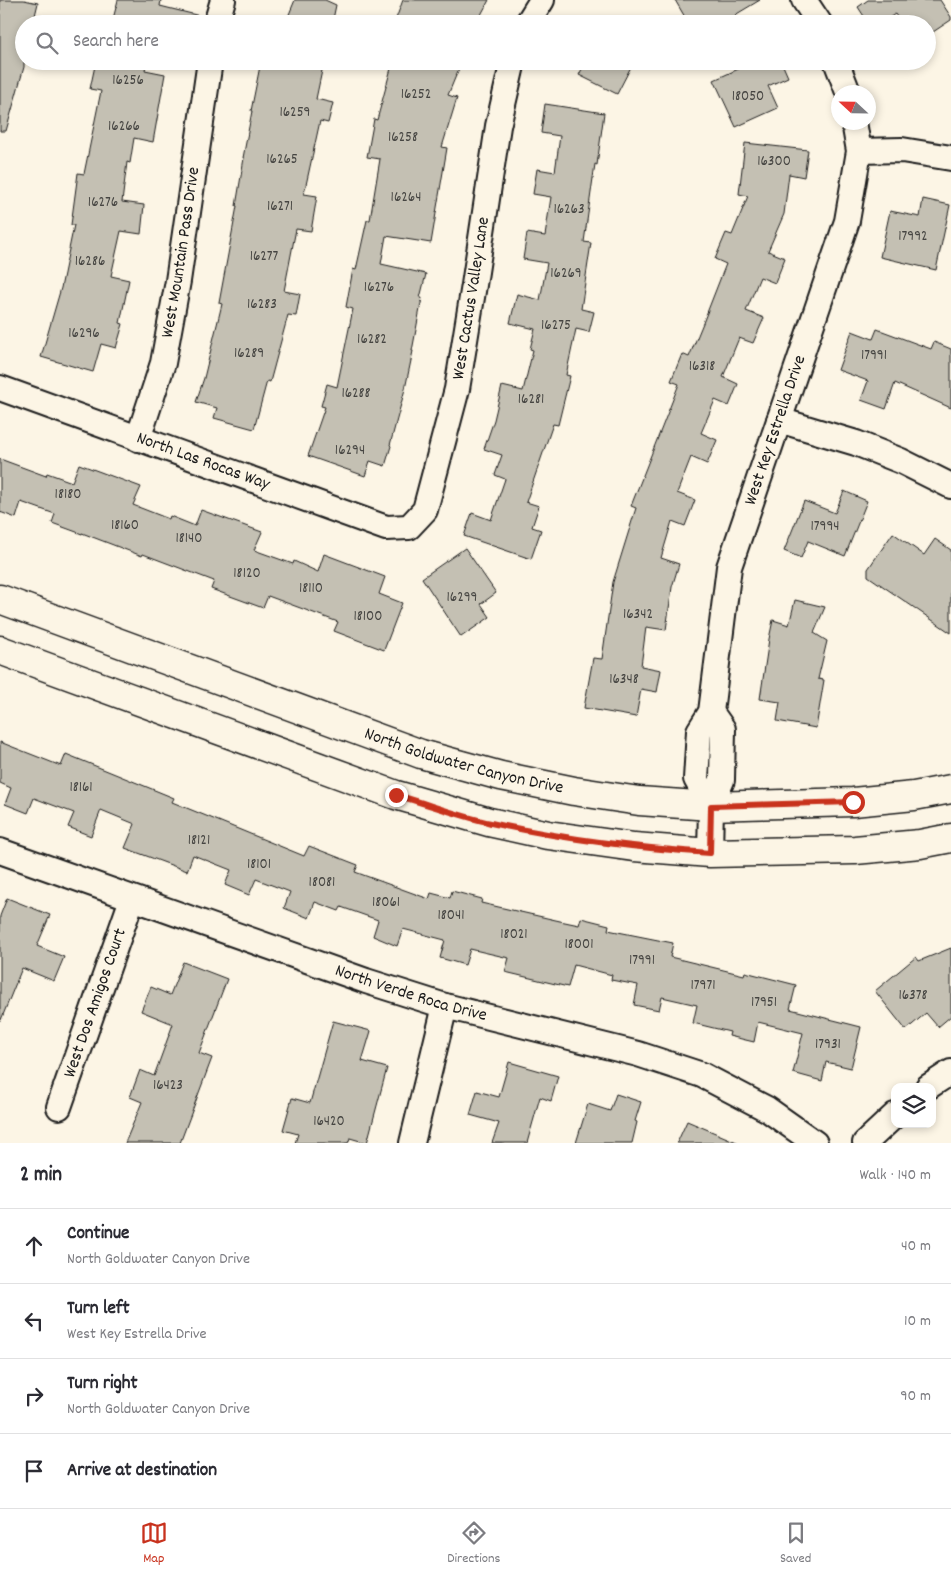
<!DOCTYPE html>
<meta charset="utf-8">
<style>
body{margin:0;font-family:Dekko,sans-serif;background:#f7f7f7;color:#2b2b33}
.controls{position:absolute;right:15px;bottom:15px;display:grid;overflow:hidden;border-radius:10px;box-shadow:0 2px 8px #0003}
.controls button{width:45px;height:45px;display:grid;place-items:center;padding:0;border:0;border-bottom:1px solid #e1e1e2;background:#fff;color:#2b2b33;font:25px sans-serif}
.compass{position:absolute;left:831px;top:85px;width:45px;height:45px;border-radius:50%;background:#fff;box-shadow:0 2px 8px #0003;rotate:292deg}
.stop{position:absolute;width:15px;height:15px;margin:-11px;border:4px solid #c8321e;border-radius:50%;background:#fff}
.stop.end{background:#c8321e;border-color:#fff;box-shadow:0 1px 5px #0008}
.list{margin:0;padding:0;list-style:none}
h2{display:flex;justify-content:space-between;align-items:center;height:65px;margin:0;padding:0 20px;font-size:21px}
h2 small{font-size:16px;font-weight:400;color:#7c7c81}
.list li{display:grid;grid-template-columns:32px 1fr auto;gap:15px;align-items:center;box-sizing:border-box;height:75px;padding:0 20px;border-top:1px solid #e1e1e2}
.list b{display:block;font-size:19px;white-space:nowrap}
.list p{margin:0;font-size:16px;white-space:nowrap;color:#7c7c81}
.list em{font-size:16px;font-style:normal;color:#7c7c81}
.icon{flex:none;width:28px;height:28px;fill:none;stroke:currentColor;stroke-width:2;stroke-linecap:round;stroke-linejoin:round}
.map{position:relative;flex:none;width:951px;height:1143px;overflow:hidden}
.search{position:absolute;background:#fff;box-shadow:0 2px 8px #0003;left:15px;right:15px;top:15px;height:55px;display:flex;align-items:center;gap:12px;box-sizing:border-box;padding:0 18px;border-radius:28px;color:#7c7c81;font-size:19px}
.sheet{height:365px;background:#fff}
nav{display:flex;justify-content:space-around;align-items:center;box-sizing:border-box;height:70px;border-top:1px solid #e1e1e2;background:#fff;font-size:14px;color:#7c7c81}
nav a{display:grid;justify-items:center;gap:2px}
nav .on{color:#c8321e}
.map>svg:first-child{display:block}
.building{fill:#c4c0b3;stroke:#1c1c1c}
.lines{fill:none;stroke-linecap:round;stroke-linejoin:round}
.minor-casing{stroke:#1c1c1c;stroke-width:28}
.tertiary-casing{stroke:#1c1c1c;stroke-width:31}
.minor{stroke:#fcf5e5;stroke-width:24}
.tertiary{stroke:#fcf5e5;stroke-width:28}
.route{stroke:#c8321e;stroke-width:6}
.labels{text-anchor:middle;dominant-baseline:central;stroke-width:4;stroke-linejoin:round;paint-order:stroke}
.number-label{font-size:15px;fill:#464542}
.street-label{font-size:18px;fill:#1c1c1c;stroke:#fcf5e5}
</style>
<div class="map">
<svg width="951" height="1143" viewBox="0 0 951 1143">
<rect width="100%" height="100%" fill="#fcf5e5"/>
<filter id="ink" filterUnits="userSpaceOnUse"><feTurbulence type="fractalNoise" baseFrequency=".02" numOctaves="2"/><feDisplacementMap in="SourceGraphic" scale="10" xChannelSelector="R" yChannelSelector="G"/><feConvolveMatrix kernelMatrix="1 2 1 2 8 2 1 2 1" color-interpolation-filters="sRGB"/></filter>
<g filter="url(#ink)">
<g class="building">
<polygon points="0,0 24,0 38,3 33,24 24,24 24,67 6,131 0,131"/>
<polygon points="118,0 161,0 160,6 204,17 203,24 131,24 113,19"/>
<polygon points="295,0 325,0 336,5 332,24 285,24"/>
<polygon points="403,0 489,0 476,24 394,24"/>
<polygon points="675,0 760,0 735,15 740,24 689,24"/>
<polygon points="868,0 940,0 951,17 951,20 927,36 927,24 902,24 895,14 880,24 869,24 858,7"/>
<polygon points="96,61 147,61 145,70 165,74 153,142 134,138 130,163 127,162 122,202 144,205 141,234 121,231 111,276 129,280 120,323 123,324 116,348 101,344 93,372 41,357 61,288 74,225 71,225 78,173 84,174 101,91 90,89"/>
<polygon points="261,61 324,61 316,99 333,103 328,123 320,121 304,194 317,196 311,231 296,229 284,291 300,294 296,316 288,315 270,382 267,381 254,429 214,418 217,408 196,402 204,378 222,304 219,303 237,206 236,206 244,158 243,158 252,111 251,111"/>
<polygon points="393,61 462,61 448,95 457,98 442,147 447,148 431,243 386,236 381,264 426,274 420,298 422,298 412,351 413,351 405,389 390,445 391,446 385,466 370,461 365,476 308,456 325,407 321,406 327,384 337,387 353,309 346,307 353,269 356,270 367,220 370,220 380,159 367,157 374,119 377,120"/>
<polygon points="586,61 634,61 617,94 579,75"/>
<polygon points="756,61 781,61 788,77 768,86 778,108 736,127 714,80"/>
<polygon points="545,104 604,113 597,165 595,164 584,242 591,243 581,309 594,312 589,332 576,329 566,375 570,376 558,425 553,424 526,502 539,506 532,527 541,530 531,559 464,536 472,513 491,520 505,479 495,475 502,455 484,449 494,420 502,386 523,391 533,350 530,349 535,329 510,323 517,294 540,300 547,263 523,259 527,233 545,236 551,197 533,194 537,169 555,172 560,136 541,133"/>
<polygon points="745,143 808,150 804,177 789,174 784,214 768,251 785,258 775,283 760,277 746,311 764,318 753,343 739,338 723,377 738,384 729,406 715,400 701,433 717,440 707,464 691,457 677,493 695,500 685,526 672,521 661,558 679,564 672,587 666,630 646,627 641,666 661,670 657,692 641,689 636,717 584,708 593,658 602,659 613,582 636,508 631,506 679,384 671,381 682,354 689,357 703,323 726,264 715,259 726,233 732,235 748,196 739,194"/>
<polygon points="923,199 950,205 936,270 880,257 890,211 920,217"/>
<polygon points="877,329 931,349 934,342 951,349 951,408 895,383 886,409 861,400 868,381 838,370 852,331 873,339"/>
<polygon points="0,459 46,476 47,473 72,482 79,464 141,487 133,505 169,519 170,516 195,526 201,510 262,532 254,550 293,564 294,561 318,572 324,554 385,577 379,594 402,603 384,650 334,631 338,622 268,596 263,608 211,589 214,581 143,554 142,556 82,533 82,534 52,523 55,514 21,502 16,518 0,512"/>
<polygon points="844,491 867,501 845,556 808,541 801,558 784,551 804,501 835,513"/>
<polygon points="893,533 924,555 935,539 951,550 951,633 868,576 868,569"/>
<polygon points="465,548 496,593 481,604 490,617 461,637 422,578"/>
<polygon points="795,600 825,607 814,633 827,641 818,679 824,680 816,728 777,721 780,702 760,699 769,639 773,620 789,625"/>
<polygon points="0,742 61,766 66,754 174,798 172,802 304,856 309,846 358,865 355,872 429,899 431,893 450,898 452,891 482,899 481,903 560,921 579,925 581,918 609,925 608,930 673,943 670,957 744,975 745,972 796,985 790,1009 861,1027 851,1068 826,1062 822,1081 793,1073 803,1033 758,1022 754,1042 729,1036 730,1032 693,1023 697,1005 662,997 659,1010 634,1005 638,985 611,980 612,975 574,965 568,987 505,972 509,958 470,949 465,965 440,958 445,940 403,929 397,946 373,936 378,920 341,907 339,911 315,902 309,918 284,908 290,892 256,879 249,895 225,885 231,870 193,855 187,871 125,848 135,824 101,810 91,836 68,827 74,813 34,798 28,813 5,804 11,788 0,783"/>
<polygon points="7,898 50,915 37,946 64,957 54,981 22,968 1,1020 0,1020 0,916"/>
<polygon points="951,948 951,1016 938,1027 926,1013 906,1030 875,991 916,957 919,961"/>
<polygon points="183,962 227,979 199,1053 212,1058 180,1143 125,1143 142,1102 130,1097 140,1070 154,1076 173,1024 141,1011 151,987 170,995"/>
<polygon points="333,1021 371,1031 362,1061 387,1068 367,1143 350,1138 348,1143 295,1143 298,1134 283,1130 292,1098 310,1103"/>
<polygon points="509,1062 558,1076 551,1101 540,1097 527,1143 492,1143 499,1123 470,1115 477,1091 499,1097"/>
<polygon points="616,1094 641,1102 635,1121 637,1122 632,1143 576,1143 588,1104 610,1111"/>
<polygon points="687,1121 739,1143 677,1143"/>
</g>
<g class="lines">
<defs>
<g id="minor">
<polyline points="804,0 820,24"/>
<polyline points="216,24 223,0"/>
<polyline points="527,24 542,0"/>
<polyline points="836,61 848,92"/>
<polyline points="859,151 902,150 951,158"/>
<path id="s1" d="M0,388L386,528L409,527L425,510L457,389L474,285L498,126L513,61"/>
<polyline points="779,420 856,443 901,461 951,486"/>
<path id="s2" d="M138,439L163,363L178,281L210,61"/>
<path id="s3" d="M711,806L696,779L699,731L711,712L729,567L847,221L859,151L854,122"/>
<path id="s4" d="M0,851L366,981L445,1006L638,1054L702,1075L767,1109L815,1143"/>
<polyline points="710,853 711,806 722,780 723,729 711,712"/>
<polyline points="928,1087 951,1072"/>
<path id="s5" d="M59,1107L132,899"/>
<polyline points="412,1143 445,1006"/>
<polyline points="865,1143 895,1115"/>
</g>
<g id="tertiary">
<path id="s6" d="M0,599L421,754L501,776L574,791L639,801L711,806L853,802L914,796L951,789"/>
<polyline points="0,650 396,795 489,822 548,835 634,847 710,853 855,850 920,844 951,838"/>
</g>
</defs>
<use href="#minor" class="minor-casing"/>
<use href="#tertiary" class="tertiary-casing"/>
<use href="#minor" class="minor"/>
<use href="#tertiary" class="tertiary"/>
</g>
</g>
<g class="lines" filter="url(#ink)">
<path class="route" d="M396,795C428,804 459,816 491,823C563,839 636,848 710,853L711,806L853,802"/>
</g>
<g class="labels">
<g class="number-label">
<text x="128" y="81">16256</text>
<text x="416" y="95">16252</text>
<text x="748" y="97">18050</text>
<text x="295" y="113">16259</text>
<text x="124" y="127">16266</text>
<text x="403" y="138">16258</text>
<text x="282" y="160">16265</text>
<text x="774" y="162">16300</text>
<text x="406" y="198">16264</text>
<text x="103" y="203">16276</text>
<text x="280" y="207">16271</text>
<text x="569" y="210">16263</text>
<text x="913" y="237">17992</text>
<text x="264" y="257">16277</text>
<text x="90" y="262">16286</text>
<text x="566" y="274">16269</text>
<text x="379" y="288">16276</text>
<text x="262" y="305">16283</text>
<text x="556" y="326">16275</text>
<text x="84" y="334">16296</text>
<text x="372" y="340">16282</text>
<text x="249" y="354">16289</text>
<text x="874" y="356">17991</text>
<text x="702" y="367">16318</text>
<text x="356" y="394">16288</text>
<text x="531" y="400">16281</text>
<text x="350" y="451">16294</text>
<text x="68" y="495">18180</text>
<text x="125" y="526">18160</text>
<text x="825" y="527">17994</text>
<text x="189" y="539">18140</text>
<text x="247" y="574">18120</text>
<text x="311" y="589">18110</text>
<text x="462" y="598">16299</text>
<text x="638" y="615">16342</text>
<text x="368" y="617">18100</text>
<text x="624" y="680">16348</text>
<text x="81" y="788">18161</text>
<text x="199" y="841">18121</text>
<text x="259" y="865">18101</text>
<text x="322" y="883">18081</text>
<text x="386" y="903">18061</text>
<text x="451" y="916">18041</text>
<text x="514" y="935">18021</text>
<text x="579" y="945">18001</text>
<text x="642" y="961">17991</text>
<text x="703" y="986">17971</text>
<text x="913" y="996">16378</text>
<text x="764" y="1003">17951</text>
<text x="828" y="1045">17931</text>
<text x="168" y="1086">16423</text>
<text x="329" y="1122">16420</text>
</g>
<g class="street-label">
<text stroke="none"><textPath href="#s2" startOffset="192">West Mountain Pass Drive</textPath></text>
<text stroke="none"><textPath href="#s1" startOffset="674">West Cactus Valley Lane</textPath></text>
<text stroke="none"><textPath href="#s3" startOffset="392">West Key Estrella Drive</textPath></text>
<text stroke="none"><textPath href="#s1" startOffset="216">North Las Rocas Way</textPath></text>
<text stroke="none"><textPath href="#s6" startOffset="492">North Goldwater Canyon Drive</textPath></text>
<text stroke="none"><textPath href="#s4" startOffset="435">North Verde Roca Drive</textPath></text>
<text stroke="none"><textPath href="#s5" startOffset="110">West Dos Amigos Court</textPath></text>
</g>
</g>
</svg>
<div class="controls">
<button><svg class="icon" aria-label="layers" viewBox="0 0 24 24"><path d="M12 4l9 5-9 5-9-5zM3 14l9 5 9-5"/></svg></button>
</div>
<svg class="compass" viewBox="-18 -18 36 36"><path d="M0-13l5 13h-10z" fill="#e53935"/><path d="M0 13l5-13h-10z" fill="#7c7c81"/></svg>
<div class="stop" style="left:853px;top:802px"></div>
<div class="stop end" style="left:396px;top:795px"></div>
<div class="search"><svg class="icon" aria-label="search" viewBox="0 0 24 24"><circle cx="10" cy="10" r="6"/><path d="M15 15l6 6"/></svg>Search here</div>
</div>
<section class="sheet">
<h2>2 min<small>Walk · 140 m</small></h2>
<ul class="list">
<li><svg class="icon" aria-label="ahead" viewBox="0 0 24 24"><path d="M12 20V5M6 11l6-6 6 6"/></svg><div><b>Continue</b><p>North Goldwater Canyon Drive</p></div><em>40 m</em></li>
<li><svg class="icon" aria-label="left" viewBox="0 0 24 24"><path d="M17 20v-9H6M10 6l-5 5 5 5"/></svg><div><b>Turn left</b><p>West Key Estrella Drive</p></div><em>10 m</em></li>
<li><svg class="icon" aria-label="right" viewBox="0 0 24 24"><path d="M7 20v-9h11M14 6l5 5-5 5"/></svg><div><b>Turn right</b><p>North Goldwater Canyon Drive</p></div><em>90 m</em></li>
<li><svg class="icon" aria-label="arrive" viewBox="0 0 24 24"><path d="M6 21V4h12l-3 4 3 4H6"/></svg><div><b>Arrive at destination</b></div></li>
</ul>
</section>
<nav>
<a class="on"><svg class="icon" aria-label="map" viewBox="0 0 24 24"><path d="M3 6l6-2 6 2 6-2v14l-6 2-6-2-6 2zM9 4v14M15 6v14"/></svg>Map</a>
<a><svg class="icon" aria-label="directions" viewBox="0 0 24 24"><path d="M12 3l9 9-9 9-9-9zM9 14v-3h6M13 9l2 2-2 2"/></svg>Directions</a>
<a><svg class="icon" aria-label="saved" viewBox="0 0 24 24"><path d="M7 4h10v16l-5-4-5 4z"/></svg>Saved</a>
</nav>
